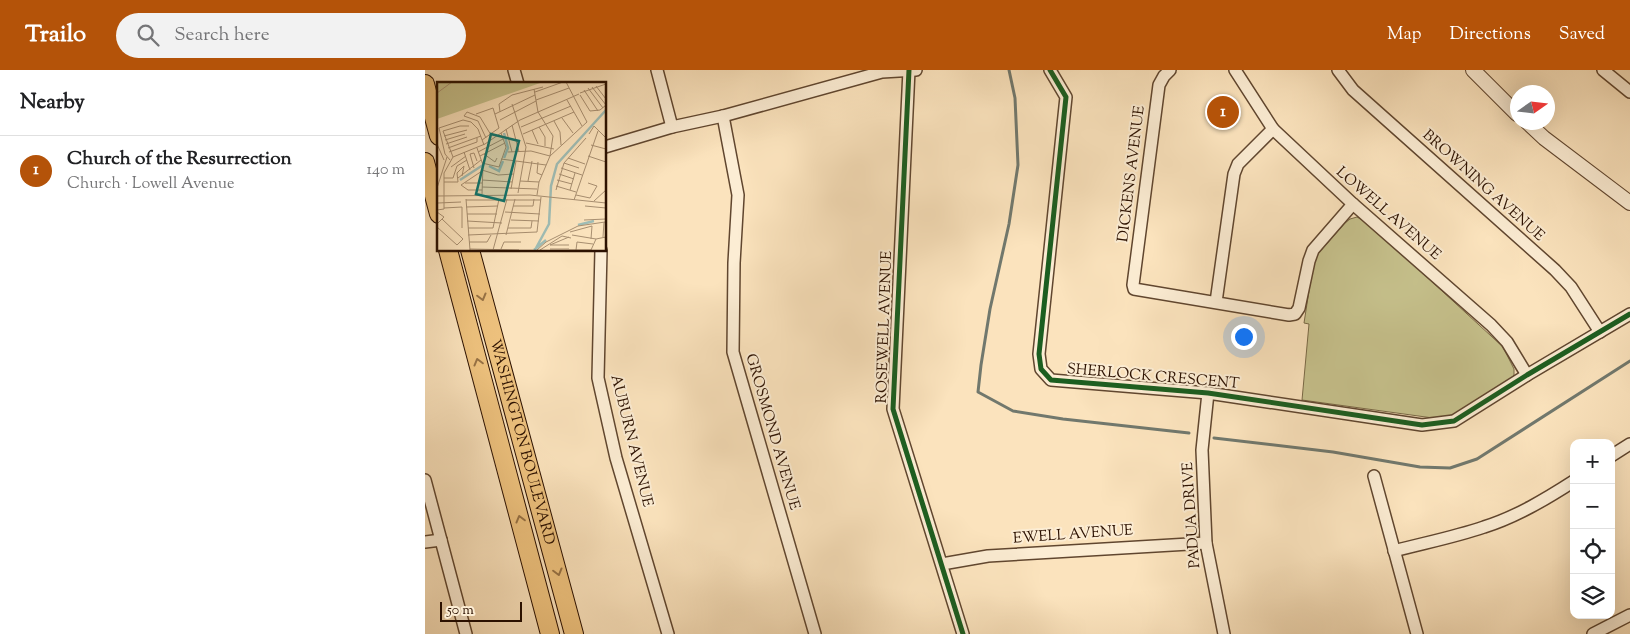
<!DOCTYPE html>
<meta charset="utf-8">
<style>
body{margin:0;font-family:"Sorts Mill Goudy",serif;background:#f2f2f2;color:#202124}
.controls{position:absolute;right:15px;bottom:15px;display:grid;overflow:hidden;border-radius:10px;box-shadow:0 5px 20px #0002}
.controls button{width:45px;height:45px;display:grid;place-items:center;padding:0;border:0;border-bottom:1px solid #e0e0e0;background:#fff;color:#202124;font:25px sans-serif}
.compass{position:absolute;left:1085px;top:15px;width:45px;height:45px;border-radius:50%;background:#fff;box-shadow:0 5px 20px #0002;rotate:76deg}
.scale{position:absolute;left:15px;bottom:12px;width:82px;box-sizing:border-box;padding-left:5px;border:2px solid #2c1100;border-top:0;font-size:14px;line-height:18px;white-space:nowrap;color:#2c1100;-webkit-text-stroke:4px #fcedd4;paint-order:stroke}
.you{position:absolute;left:818px;top:266px;width:18px;height:18px;margin:-12px;border:4px solid #fff;border-radius:50%;background:#1a73e8;box-shadow:0 0 0 8px #1a73e833}
.badge{display:grid;place-items:center;width:32px;height:32px;border-radius:50%;background:#b45309;color:#fff;font-size:16px;font-weight:700}
.pin{position:absolute;translate:-50% -50%;border:2px solid #fff;box-shadow:0 1px 5px #0006}
.list{margin:0;padding:0;list-style:none}
h2{display:flex;justify-content:space-between;align-items:center;height:65px;margin:0;padding:0 20px;font-size:21px}
h2 small{font-size:16px;font-weight:400;color:#757577}
.list li{display:grid;grid-template-columns:32px 1fr auto;gap:15px;align-items:center;box-sizing:border-box;height:70px;padding:0 20px;border-top:1px solid #e0e0e0}
.list b{display:block;font-size:19px;white-space:nowrap}
.list p{margin:0;font-size:16px;white-space:nowrap;color:#757577}
.list em{font-size:16px;font-style:normal;color:#757577}
.icon{flex:none;width:28px;height:28px;fill:none;stroke:currentColor;stroke-width:2;stroke-linecap:round;stroke-linejoin:round}
.map{position:relative;flex:none;width:1205px;height:564px;overflow:hidden}
header{display:flex;align-items:center;gap:30px;box-sizing:border-box;height:70px;padding:0 25px;background:#b45309;color:#fff}
header strong{font-size:24px}
nav{display:flex;gap:28px;margin-inline-start:auto;font-size:18px}
.search{width:350px;height:45px;background:#f2f2f2;display:flex;align-items:center;gap:12px;box-sizing:border-box;padding:0 18px;border-radius:28px;color:#757577;font-size:19px}
main{display:flex}
aside{flex:1;background:#fff}
.map>svg:first-child{display:block}
.green{fill:#c6c18c;stroke:#796946}
.lines{fill:none;stroke-linecap:round;stroke-linejoin:round}
.stream{stroke:#71786d;stroke-width:3}
.minor-casing{stroke:#60462f;stroke-width:14}
.tertiary-casing{stroke:#60462f;stroke-width:16}
.trunk-casing{stroke:#2c1100;stroke-width:20}
.minor{stroke:#fcedd4;stroke-width:11}
.tertiary{stroke:#fcedd4;stroke-width:14}
.trunk{stroke:#eec27e;stroke-width:18}
.cycleway-casing{stroke:#fcedd4;stroke-width:8}
.cycleway{stroke:#1b5e20;stroke-width:5}
.oneway{stroke:#977245}
.labels{text-anchor:middle;dominant-baseline:central;stroke-width:4;stroke-linejoin:round;paint-order:stroke}
.street-label{font-size:15px;fill:#2c1100;stroke:#fcedd4}
.inset-river{fill:none;stroke:#9fbdb5;stroke-width:2.5}
.inset-road{fill:none;stroke:#a88f71;stroke-width:1}
.view{fill:#0f766e;fill-opacity:0.15;stroke:#0f766e;stroke-width:2.5}
.inset-edge{fill:none;stroke:#2c1100;stroke-width:2.5}
</style>
<header>
<strong>Trailo</strong>
<div class="search"><svg class="icon" aria-label="search" viewBox="0 0 24 24"><circle cx="10" cy="10" r="6"/><path d="M15 15l6 6"/></svg>Search here</div>
<nav><a>Map</a><a>Directions</a><a>Saved</a></nav>
</header>
<main>
<aside>
<h2>Nearby<small></small></h2>
<ul class="list">
<li><span class="badge">1</span><div><b>Church of the Resurrection</b><p>Church · Lowell Avenue</p></div><em>140 m</em></li>
</ul>
</aside>
<div class="map">
<svg width="1205" height="564" viewBox="0 0 1205 564">
<rect width="100%" height="100%" fill="#fbe3bd"/>
<filter id="stains"><feTurbulence type="fractalNoise" baseFrequency=".004" numOctaves="4"/><feColorMatrix values="0 0 0 0 .2 0 0 0 0 .09 0 0 0 0 .02 0 0 0 .5 -.17"/></filter>
<radialGradient id="worn" r=".72"><stop offset=".6" stop-color="#630" stop-opacity="0"/><stop offset="1" stop-color="#630" stop-opacity=".3"/></radialGradient>
<path class="green" d="M932,147L943,153L1078,277L1089,299V305C1080,315 1033,345 1020,347C1016,348 1012,348 1008,348L877,330L884,254L879,253L888,195L891,186L920,153L925,149Z"/>
<g class="lines">
<g class="stream">
<polyline points="584,0 590,28 593,95 584,154 565,239 556,295 553,322 588,341 638,349 764,363"/>
<polyline points="789,368 908,382 995,397 1025,398 1052,389 1205,291"/>
</g>
<defs>
<g id="minor">
<polyline points="89,0 93,14"/>
<polyline points="232,0 247,57"/>
<polyline points="484,0 468,339 538,564"/>
<polyline points="625,0 641,27 614,284 616,299 626,310 783,323 997,355 1029,351 1102,305 1205,244"/>
<polyline points="745,0 739,6 734,15 708,215 709,219 864,245 870,244 874,238 884,191 888,180 928,134"/>
<polyline points="810,0 848,59 928,134 1066,255 1082,272 1102,305"/>
<polyline points="913,0 928,20 1130,200 1146,217 1175,262"/>
<polyline points="1178,0 1205,22"/>
<polyline points="298,46 313,125 309,193 308,282 390,564"/>
<polyline points="180,77 247,57 298,46 457,2 491,0"/>
<polyline points="176,180 173,308 191,388 243,564"/>
<polyline points="791,232 809,104 813,94 848,59"/>
<polyline points="783,323 777,380 781,473 799,564"/>
<polyline points="1186,386 1205,374"/>
<polyline points="949,406 992,564"/>
<polyline points="0,410 41,564"/>
<polyline points="0,472 16,470"/>
<path d="M969,481C999,473 1030,467 1059,457C1091,447 1121,429 1149,411"/>
<polyline points="517,494 563,486 781,473"/>
<polyline points="1168,564 1205,545"/>
</g>
<g id="tertiary">
<polyline points="1048,0 1092,44"/>
<polyline points="1102,52 1119,68 1205,133"/>
</g>
<g id="trunk">
<polyline points="0,14 14,66"/>
<polyline points="0,92 14,144"/>
<polyline points="23,180 125,564"/>
<path id="s1" d="M45,180L149,564"/>
</g>
</defs>
<use href="#minor" class="minor-casing"/>
<use href="#tertiary" class="tertiary-casing"/>
<use href="#trunk" class="trunk-casing"/>
<use href="#minor" class="minor"/>
<use href="#tertiary" class="tertiary"/>
<use href="#trunk" class="trunk"/>
<defs>
<g id="cycleway">
<polyline points="484,0 468,339 538,564"/>
<polyline points="625,0 641,27 614,284 616,299 626,310 783,323 997,355 1029,351 1102,305 1205,244"/>
</g>
</defs>
<use href="#cycleway" class="cycleway-casing"/>
<use href="#cycleway" class="cycleway"/>
</g>
<defs><path id="oneway-chevron" d="M-2-3.5L2.5 0L-2 3.5" fill="none" stroke-width="1.6" stroke-linecap="round" stroke-linejoin="round" transform="scale(1.25)"/></defs>
<g class="oneway">
<use href="#oneway-chevron" transform="translate(57 227) rotate(75)"/>
<use href="#oneway-chevron" transform="translate(53 292) rotate(-105)"/>
<use href="#oneway-chevron" transform="translate(95 449) rotate(-105)"/>
<use href="#oneway-chevron" transform="translate(133 502) rotate(75)"/>
</g>
<g class="labels">
<g class="street-label">
<text transform="translate(707 104) rotate(-83)">DICKENS AVENUE</text>
<text transform="translate(1058 116) rotate(42)">BROWNING AVENUE</text>
<text transform="translate(963 144) rotate(41)">LOWELL AVENUE</text>
<text transform="translate(460 257) rotate(-88)">ROSEWELL AVENUE</text>
<text transform="translate(728 307) rotate(5)">SHERLOCK CRESCENT</text>
<text transform="translate(347 362) rotate(74)">GROSMOND AVENUE</text>
<text transform="translate(206 371) rotate(76)">AUBURN AVENUE</text>
<text stroke="none"><textPath href="#s1" startOffset="199">WASHINGTON BOULEVARD</textPath></text>
<text transform="translate(767 445) rotate(-94)">PADUA DRIVE</text>
<text transform="translate(648 465) rotate(-4)">EWELL AVENUE</text>
</g>
</g>
<g transform="translate(12 12)">
<rect width="169" height="169" fill="#fbe3bd"/>
<path d="M0,0H106L0,37Z" fill="#c6c18c"/>
<path class="inset-river" d="M67,51L71,66L67,76M52,84L62,89L66,79M23,98L46,83M141,143L157,139M99,166L112,142L114,104L120,82L169,28M97,168L109,158"/>
<path class="inset-road" d="M159,4L169,17M155,5L169,23M151,6L166,26M97,7L101,30L116,54L113,74M147,8L161,29M98,10L126,0M0,11L15,0M143,11L169,2M143,13L153,29L163,28L169,23M99,18L132,6M130,18L145,44M75,22L89,65L81,111M63,30L62,22L75,13L106,5M39,32L56,26L62,46L45,58M58,32L98,13M27,34L30,30L43,35L54,53M27,34L41,39L49,56M125,36L136,51M63,38L99,19M117,39L123,50L124,63M75,43L82,70M84,45L134,24M102,45L108,55V64M69,47L75,70M95,48L101,62M86,52L137,30M152,52L157,44L169,56M7,54L30,48M8,58L28,52M89,61L117,67M0,62L7,78M9,62L30,55M154,63L169,67M11,66L44,54M40,66L46,83L45,112M12,70L40,60V56M27,70L33,88M41,70L66,57M71,70L94,69L113,74M47,72L58,80L60,76M43,74L68,61M151,74L169,80M16,75L6,49L23,44H32M131,76L148,82M64,77L109,83M13,78L8,72L2,46L26,38L34,40L41,47L47,63M101,80L100,91L105,93M45,81L62,85L69,65L64,51M127,81L142,86M14,85L29,74M37,86L33,72L37,71L40,79M124,86L145,93M45,88L61,93L77,92M45,89L24,103L31,108H45M122,92L137,97M7,96H16L20,84L30,78M21,96L44,78M45,98L75,100M120,98L135,102M83,99L102,100M91,99L95,79M7,100H21L20,91L27,84L25,94M28,101H45M119,104L139,110M45,105L100,107M0,106L10,75M74,107L79,79M119,108L127,81L149,56M133,108L138,91M100,113L102,100L113,74L150,40L129,0M139,113L153,116L160,104L151,101M0,114L93,113L169,121M29,117L33,168M29,118H104M137,118L161,49M157,119L169,108M1,121L24,120M76,124H96L97,117M148,124L169,126M29,125L61,124M7,126L25,125V146M0,128L7,127V91L16,75L48,62L83,38L142,12M0,130L7,135L0,142M68,130L103,132M30,132H60M74,138L102,139M147,138L169,137M30,139L65,141M0,145L20,163L26,157L5,137M31,146H56L62,117M71,146H94L95,139M133,150L155,144L154,157M31,153L100,150L104,115M69,153L78,117M135,153L159,157M166,155L167,140M32,160H50L54,153M113,163L132,155M113,163H132M33,167L82,168M64,167L67,160H84M113,167H132M56,168L70,117M100,168L109,160L141,144L168,140M103,168L125,154L134,156M132,168H154M139,168L140,160L156,162M154,168L159,157L169,155"/>
<path class="view" d="M54,52L82,59L67,119L39,112Z"/>
<rect width="169" height="169" class="inset-edge"/>
</g>
<rect width="100%" height="100%" filter="url(#stains)"/>
<rect width="100%" height="100%" fill="url(#worn)"/>
</svg>
<div class="controls">
<button>+</button>
<button>−</button>
<button><svg class="icon" aria-label="locate" viewBox="0 0 24 24"><circle cx="12" cy="12" r="6"/><path d="M12 2v4M12 18v4M2 12h4M18 12h4"/></svg></button>
<button><svg class="icon" aria-label="layers" viewBox="0 0 24 24"><path d="M12 4l9 5-9 5-9-5zM3 14l9 5 9-5"/></svg></button>
</div>
<svg class="compass" viewBox="-18 -18 36 36"><path d="M0-13l5 13h-10z" fill="#e53935"/><path d="M0 13l5-13h-10z" fill="#757577"/></svg>
<div class="scale">50 m</div>
<div class="you"></div>
<div class="pin badge" style="left:798px;top:42px">1</div>
</div>
</main>
